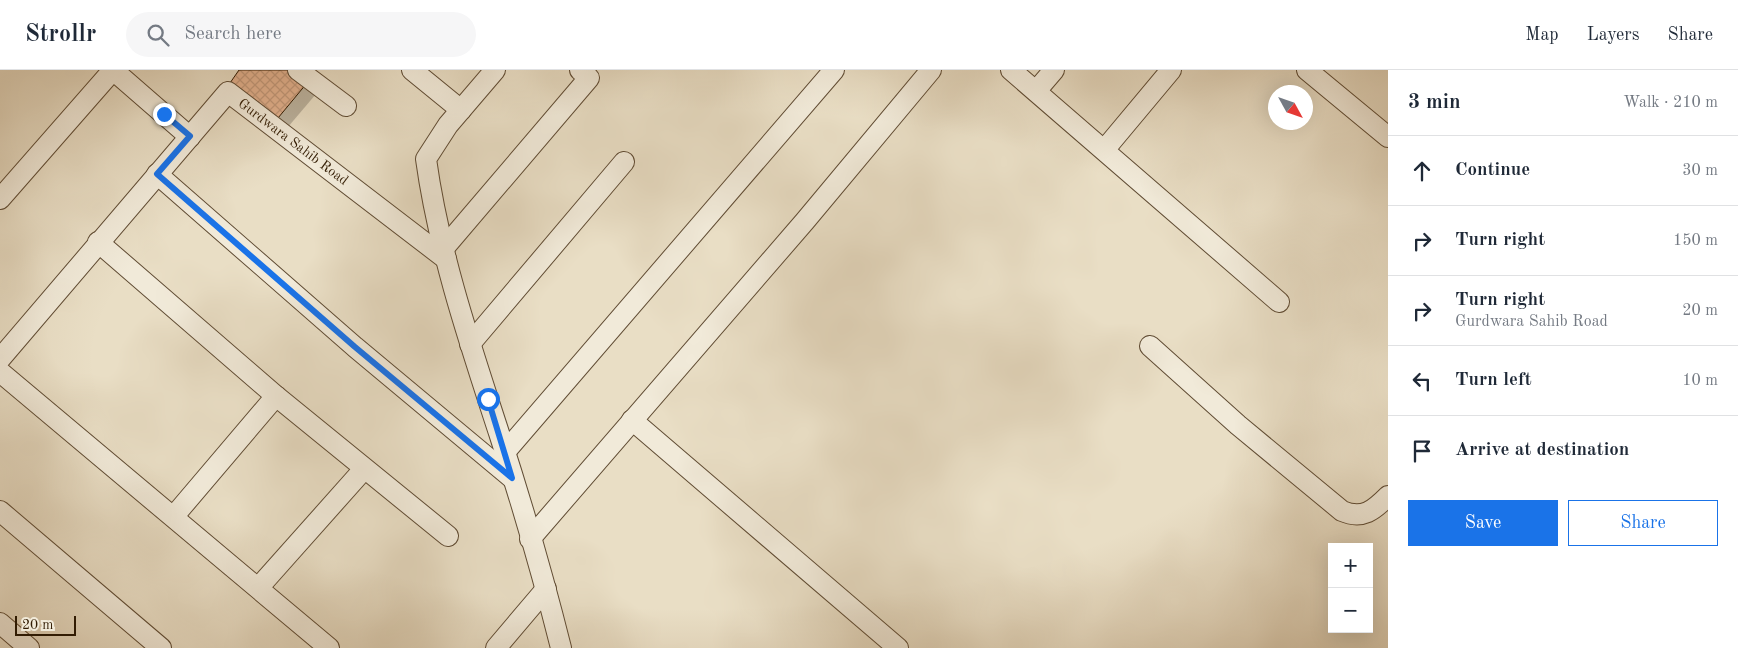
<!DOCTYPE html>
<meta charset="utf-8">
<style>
body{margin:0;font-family:"Old Standard TT",serif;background:#f6f6f7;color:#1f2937}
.controls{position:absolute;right:15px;bottom:15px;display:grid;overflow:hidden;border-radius:0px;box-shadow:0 5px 20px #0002}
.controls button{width:45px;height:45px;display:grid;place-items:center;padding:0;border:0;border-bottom:1px solid #e0e1e3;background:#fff;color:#1f2937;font:25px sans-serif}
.compass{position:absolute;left:1268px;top:15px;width:45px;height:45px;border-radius:50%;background:#fff;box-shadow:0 5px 20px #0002;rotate:130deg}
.scale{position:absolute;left:15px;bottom:12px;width:61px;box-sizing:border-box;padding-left:5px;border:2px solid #321c03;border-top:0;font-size:14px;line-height:18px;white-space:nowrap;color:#321c03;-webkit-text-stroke:4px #f1ead9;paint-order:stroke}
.stop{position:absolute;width:15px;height:15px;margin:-11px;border:4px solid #1a73e8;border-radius:50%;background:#fff}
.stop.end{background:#1a73e8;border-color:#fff;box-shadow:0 1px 5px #0008}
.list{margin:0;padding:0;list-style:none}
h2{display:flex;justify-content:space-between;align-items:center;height:65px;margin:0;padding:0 20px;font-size:21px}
h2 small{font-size:16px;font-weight:400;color:#747a83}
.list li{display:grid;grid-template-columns:32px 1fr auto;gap:15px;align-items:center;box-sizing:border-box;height:70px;padding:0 20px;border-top:1px solid #e0e1e3}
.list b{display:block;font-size:19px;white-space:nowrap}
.list p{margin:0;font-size:16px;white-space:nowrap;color:#747a83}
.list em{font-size:16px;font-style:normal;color:#747a83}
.actions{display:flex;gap:10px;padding:15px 20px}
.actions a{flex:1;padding:11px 0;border:1px solid #1a73e8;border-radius:0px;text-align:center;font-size:18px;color:#1a73e8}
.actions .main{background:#1a73e8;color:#fff}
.icon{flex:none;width:28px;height:28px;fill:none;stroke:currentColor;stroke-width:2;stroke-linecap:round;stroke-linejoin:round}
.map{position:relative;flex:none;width:1388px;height:578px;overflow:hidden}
header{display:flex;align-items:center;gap:30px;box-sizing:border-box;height:70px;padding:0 25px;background:#fff;border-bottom:1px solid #e0e1e3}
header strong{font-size:24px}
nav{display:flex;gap:28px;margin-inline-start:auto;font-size:18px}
.search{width:350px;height:45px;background:#f6f6f7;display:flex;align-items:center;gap:12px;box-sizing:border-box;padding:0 18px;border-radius:28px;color:#747a83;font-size:19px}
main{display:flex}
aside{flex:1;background:#fff}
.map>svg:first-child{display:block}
.shadow{fill:#0003}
.building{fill:url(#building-cross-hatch);stroke:#321c03}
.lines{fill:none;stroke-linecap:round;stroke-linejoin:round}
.minor-casing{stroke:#604c34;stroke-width:22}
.minor{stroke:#f1ead9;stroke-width:20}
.route{stroke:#1a73e8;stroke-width:6}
.labels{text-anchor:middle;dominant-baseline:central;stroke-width:4;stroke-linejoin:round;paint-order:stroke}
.street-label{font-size:14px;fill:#321c03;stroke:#f1ead9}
</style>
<header>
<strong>Strollr</strong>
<div class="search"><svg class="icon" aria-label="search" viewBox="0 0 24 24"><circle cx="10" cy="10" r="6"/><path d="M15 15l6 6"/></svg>Search here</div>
<nav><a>Map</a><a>Layers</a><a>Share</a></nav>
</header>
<main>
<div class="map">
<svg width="1388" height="578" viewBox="0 0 1388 578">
<defs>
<pattern id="building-cross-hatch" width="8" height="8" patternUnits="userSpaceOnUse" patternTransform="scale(1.25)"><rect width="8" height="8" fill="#e2b18e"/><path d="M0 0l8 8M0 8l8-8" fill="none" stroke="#c29879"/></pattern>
</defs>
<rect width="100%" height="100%" fill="#e9dec5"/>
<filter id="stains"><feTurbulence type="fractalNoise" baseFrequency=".004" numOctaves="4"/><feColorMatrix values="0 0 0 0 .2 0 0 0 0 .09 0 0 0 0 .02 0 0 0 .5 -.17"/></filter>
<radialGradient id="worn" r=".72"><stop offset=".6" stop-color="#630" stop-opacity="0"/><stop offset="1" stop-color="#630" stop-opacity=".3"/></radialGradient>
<polygon class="shadow" points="241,0 307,14 316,24 288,57 242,29"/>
<polygon class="building" points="239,0 292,0 307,13 278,48 230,13"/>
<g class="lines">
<defs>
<g id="minor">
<polyline points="113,0 190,67"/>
<polyline points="298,0 346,36"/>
<polyline points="412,0 461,40"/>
<path d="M495,0L448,55L426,89C439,183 470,274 499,363C522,434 543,506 561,578"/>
<polyline points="1011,0 1279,232"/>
<polyline points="1307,0 1388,67"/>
<polyline points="1036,21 1054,0"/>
<polyline points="1105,79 1171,0"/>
<polyline points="157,104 355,277 512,408"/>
<polyline points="0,129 113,0"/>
<polyline points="98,172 276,326 448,466"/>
<polyline points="444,178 589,8 580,0"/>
<polyline points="470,274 624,92"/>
<path d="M1150,276L1238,355L1342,441C1363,450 1374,440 1388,426"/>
<polyline points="0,289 228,22 446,189"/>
<polyline points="0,302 329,578"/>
<polyline points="632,350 898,578"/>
<polyline points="505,382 834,0"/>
<polyline points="0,441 161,578"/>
<polyline points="174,446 276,326"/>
<polyline points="530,469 805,151 931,0"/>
<polyline points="259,517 364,399"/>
<polyline points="0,553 29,578"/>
<polyline points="496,578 546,519"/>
</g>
</defs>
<use href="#minor" class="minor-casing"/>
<use href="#minor" class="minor"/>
</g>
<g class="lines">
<polyline class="route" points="164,44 190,66 157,104 355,277 512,408 488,329"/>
</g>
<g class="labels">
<g class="street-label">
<text transform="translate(293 72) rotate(37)">Gurdwara Sahib Road</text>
</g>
</g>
<rect width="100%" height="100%" filter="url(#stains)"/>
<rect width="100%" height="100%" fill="url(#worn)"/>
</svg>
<div class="controls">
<button>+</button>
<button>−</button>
</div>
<svg class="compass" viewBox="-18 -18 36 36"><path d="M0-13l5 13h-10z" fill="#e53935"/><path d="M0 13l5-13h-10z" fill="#747a83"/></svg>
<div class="scale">20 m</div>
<div class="stop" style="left:488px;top:329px"></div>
<div class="stop end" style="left:164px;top:44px"></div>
</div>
<aside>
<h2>3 min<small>Walk · 210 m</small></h2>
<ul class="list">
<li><svg class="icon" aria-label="ahead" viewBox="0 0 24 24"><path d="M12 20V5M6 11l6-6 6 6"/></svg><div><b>Continue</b></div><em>30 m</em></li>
<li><svg class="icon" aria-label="right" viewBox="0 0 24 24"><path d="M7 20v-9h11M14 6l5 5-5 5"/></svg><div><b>Turn right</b></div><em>150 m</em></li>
<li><svg class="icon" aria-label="right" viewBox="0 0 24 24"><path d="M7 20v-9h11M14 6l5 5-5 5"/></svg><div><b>Turn right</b><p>Gurdwara Sahib Road</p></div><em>20 m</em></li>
<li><svg class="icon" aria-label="left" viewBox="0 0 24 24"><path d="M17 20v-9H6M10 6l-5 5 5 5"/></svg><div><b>Turn left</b></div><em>10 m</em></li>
<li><svg class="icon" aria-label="arrive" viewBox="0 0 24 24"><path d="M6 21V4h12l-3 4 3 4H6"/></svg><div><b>Arrive at destination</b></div></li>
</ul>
<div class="actions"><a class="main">Save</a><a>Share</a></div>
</aside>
</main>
